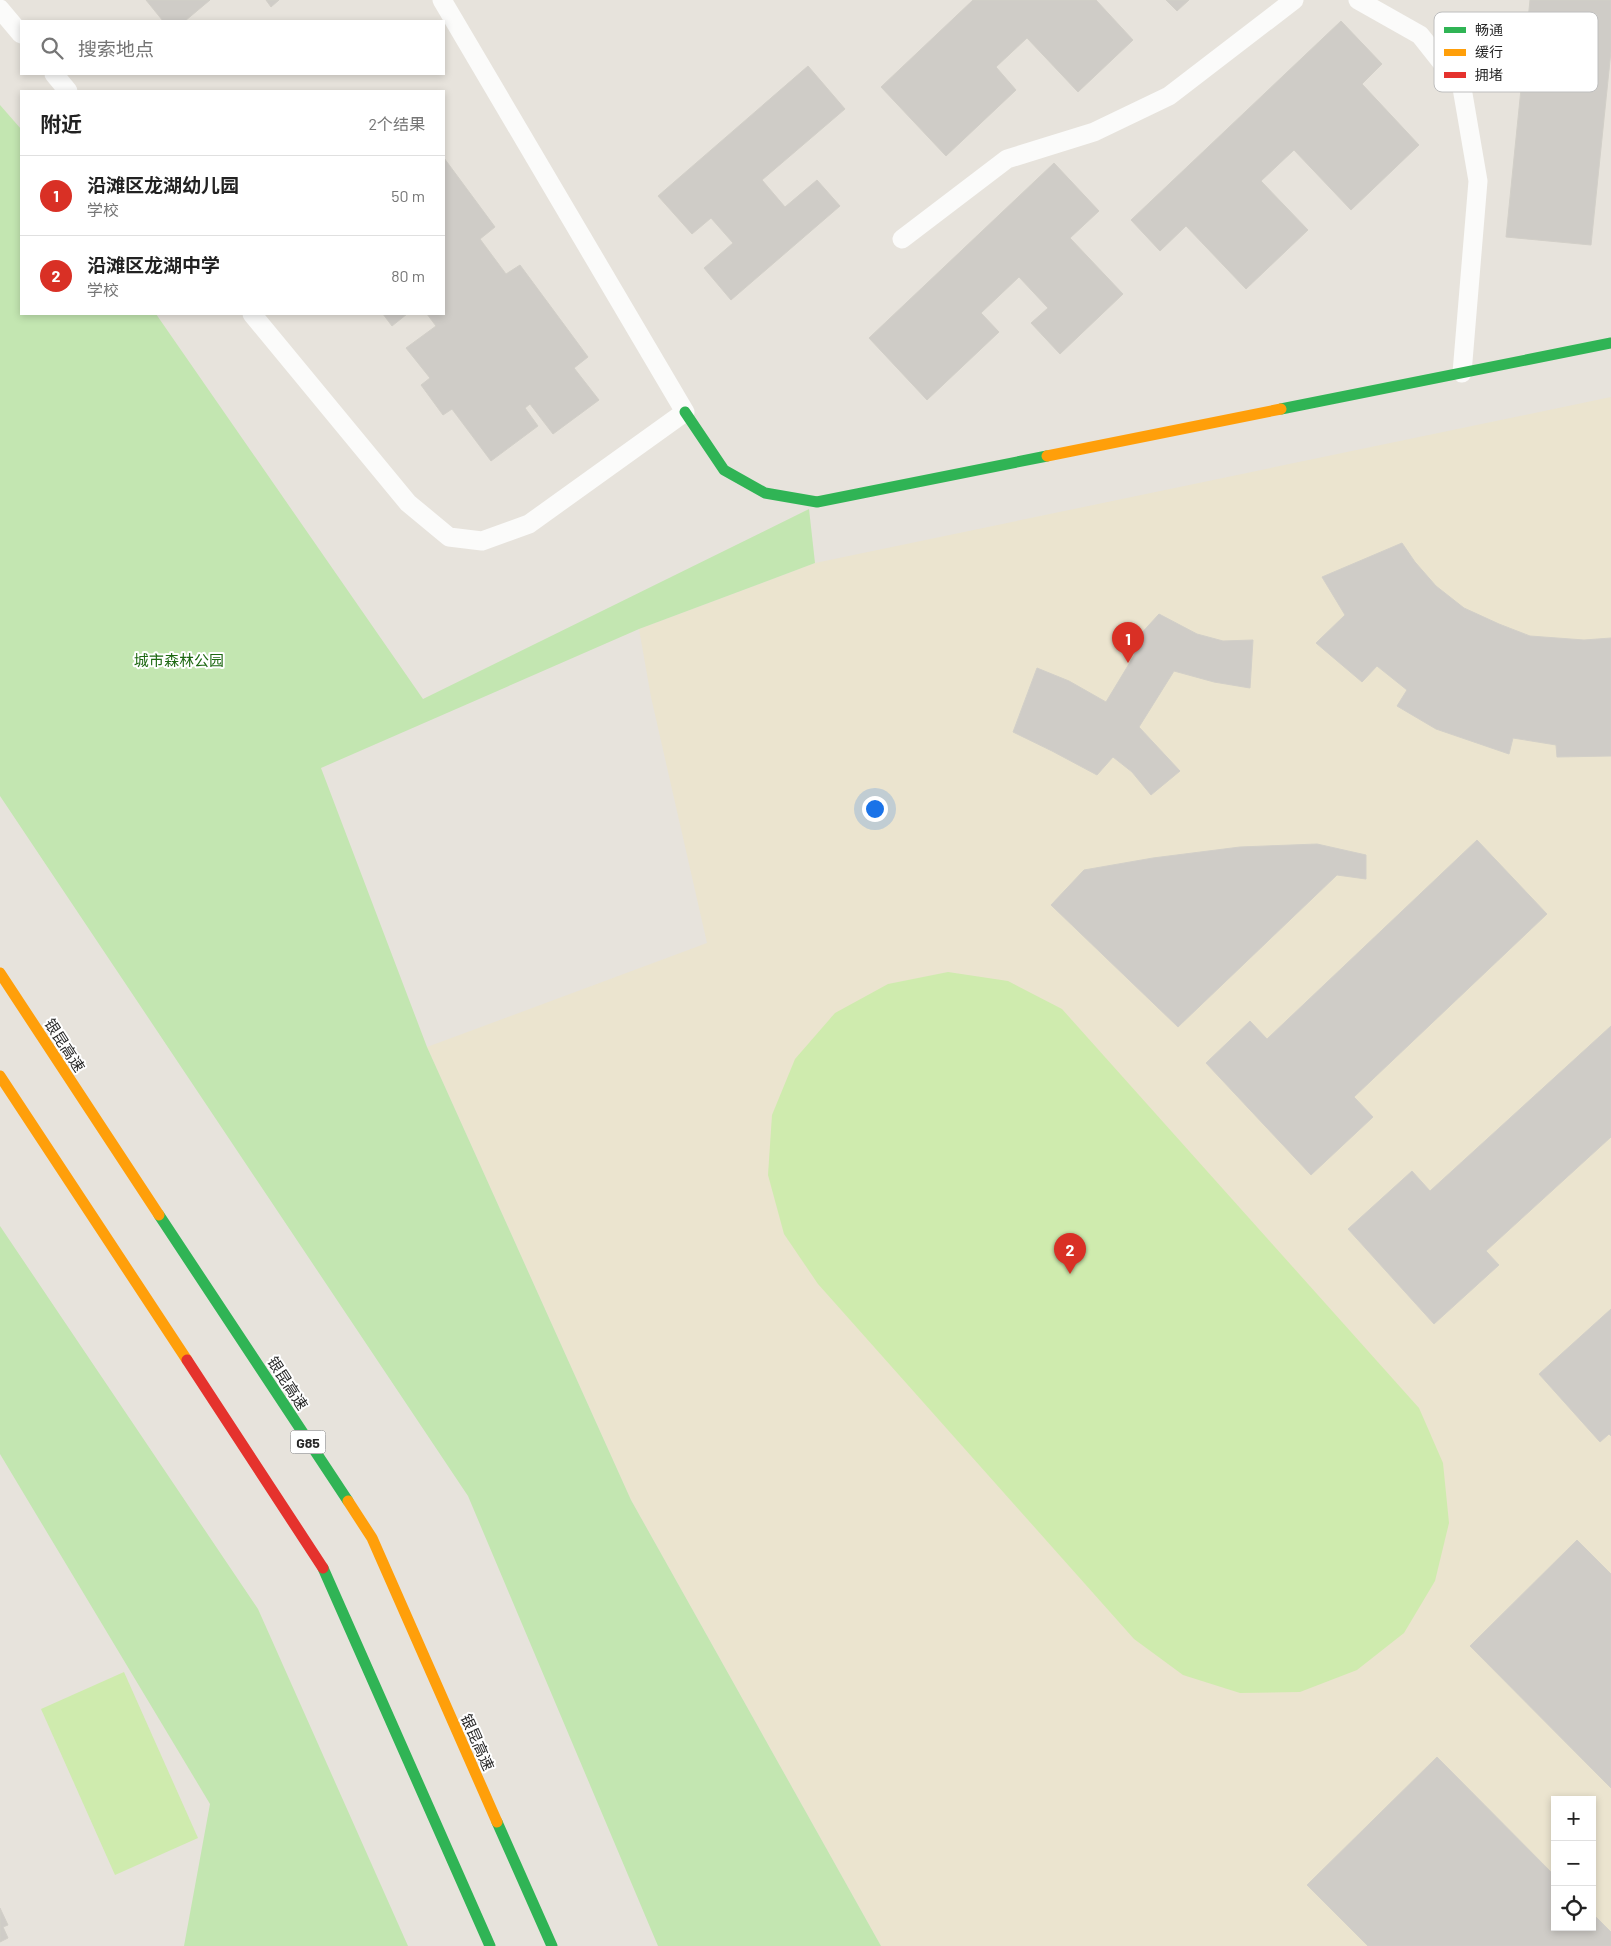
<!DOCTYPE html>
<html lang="zh">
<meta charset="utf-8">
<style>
body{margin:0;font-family:Barlow,"Noto Sans SC",sans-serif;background:#f6f6f6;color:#222}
.controls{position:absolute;right:15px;bottom:15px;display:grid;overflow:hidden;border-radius:0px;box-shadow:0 2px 8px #0003}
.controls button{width:45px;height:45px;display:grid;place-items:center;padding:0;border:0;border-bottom:1px solid #e0e0e0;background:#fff;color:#222;font:25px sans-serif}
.you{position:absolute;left:874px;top:808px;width:18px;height:18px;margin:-12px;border:4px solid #fff;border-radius:50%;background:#1a73e8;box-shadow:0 0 0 8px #1a73e833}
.badge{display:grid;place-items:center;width:32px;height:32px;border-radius:50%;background:#d93025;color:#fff;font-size:16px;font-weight:700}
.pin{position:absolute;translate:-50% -41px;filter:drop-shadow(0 1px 2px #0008)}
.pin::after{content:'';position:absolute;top:26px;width:18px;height:15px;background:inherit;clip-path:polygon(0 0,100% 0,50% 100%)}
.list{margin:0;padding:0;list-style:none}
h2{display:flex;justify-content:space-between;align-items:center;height:65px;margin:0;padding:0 20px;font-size:21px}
h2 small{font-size:16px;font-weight:400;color:#767676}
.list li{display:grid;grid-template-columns:32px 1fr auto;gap:15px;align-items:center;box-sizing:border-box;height:80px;padding:0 20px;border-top:1px solid #e0e0e0}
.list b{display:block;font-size:19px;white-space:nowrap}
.list p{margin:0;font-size:16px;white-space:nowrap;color:#767676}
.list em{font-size:16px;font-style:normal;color:#767676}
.icon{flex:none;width:28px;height:28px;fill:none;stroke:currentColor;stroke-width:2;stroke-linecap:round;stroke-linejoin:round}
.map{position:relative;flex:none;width:1611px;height:1946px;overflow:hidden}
.search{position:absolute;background:#fff;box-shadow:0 2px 8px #0003;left:20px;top:20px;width:425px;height:55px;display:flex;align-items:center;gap:12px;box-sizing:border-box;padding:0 18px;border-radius:0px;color:#767676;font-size:19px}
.panel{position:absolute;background:#fff;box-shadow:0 2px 8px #0003;left:20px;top:90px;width:425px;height:225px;border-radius:0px}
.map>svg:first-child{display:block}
.education{fill:#ebe4cf;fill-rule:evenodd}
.green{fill:#c3e6b1}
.pitch{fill:#cfebae}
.building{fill:#cfccc7;stroke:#d2cfc8}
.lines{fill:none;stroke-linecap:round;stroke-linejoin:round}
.lane{stroke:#fbfbfa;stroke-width:19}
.fast{stroke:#30b455;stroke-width:11}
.slow{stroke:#ff9f0a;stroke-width:11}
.jam{stroke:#e5322d;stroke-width:11}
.labels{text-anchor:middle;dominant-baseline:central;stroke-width:4;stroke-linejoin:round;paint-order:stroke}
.shield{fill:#fff;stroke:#686868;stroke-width:1}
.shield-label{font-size:14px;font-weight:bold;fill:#272727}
.park-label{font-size:15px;fill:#1e6913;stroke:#fff}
.street-label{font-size:15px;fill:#272727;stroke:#fff}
.key{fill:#fff;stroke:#bebebe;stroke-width:1}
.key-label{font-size:14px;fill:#272727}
</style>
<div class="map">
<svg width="1611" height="1946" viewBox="0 0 1611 1946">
<rect width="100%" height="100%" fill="#e7e3dc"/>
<path class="education" d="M1611,397V1946H881L631,1500L427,1047L707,943L651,697L639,629L815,563ZM1555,1800H1592V1927H1555Z"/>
<g class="green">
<polygon points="0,105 21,129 21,314 156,314 423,699 809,509 815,563 639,629 321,768 427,1047 631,1500 881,1946 658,1946 468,1496 0,796"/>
<polygon points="0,1226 258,1609 408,1946 184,1946 210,1804 0,1454"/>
</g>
<g class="pitch">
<polygon points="948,972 1008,981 1062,1009 1419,1408 1443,1463 1449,1523 1435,1581 1404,1633 1357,1670 1300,1692 1240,1693 1183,1675 1134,1639 818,1284 784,1234 768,1175 772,1115 795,1059 835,1013 888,984"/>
<polygon points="124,1672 198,1838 115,1875 41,1709"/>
</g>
<g class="building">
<polygon points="146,0 210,0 185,21 163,21"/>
<polygon points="266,0 279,0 271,7"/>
<polygon points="973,0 1096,0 1133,40 1078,92 1027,38 996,67 1016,90 946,156 881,87"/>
<polygon points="1166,0 1189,0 1177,11"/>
<polygon points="1530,0 1611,0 1611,51 1591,245 1506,237"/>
<polygon points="1341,21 1382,64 1362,84 1419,145 1351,210 1294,150 1261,181 1308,230 1246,289 1186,226 1160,251 1131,220"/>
<polygon points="808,66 845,109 762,180 785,207 817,180 840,206 731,300 704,268 733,243 711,218 692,234 658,196"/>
<polygon points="444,158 495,227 480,239 506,274 520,265 588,357 574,368 599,400 553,434 530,404 525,408 538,426 491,461 452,409 443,415 421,385 430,378 406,348 436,326 427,314 444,314"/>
<polygon points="1054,163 1099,211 1070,238 1123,294 1060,354 1031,323 1048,308 1019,277 981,313 999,332 927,400 869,338"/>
<polygon points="383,314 407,314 392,326"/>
<polygon points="1402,543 1415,562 1436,586 1464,608 1499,624 1530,636 1584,640 1611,638 1611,756 1557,757 1556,745 1513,738 1509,754 1436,729 1397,706 1407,690 1377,666 1362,682 1316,643 1345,615 1322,577"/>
<polygon points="1159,614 1197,634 1223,641 1253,640 1250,688 1214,682 1174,671 1139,727 1180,771 1151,795 1132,772 1113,757 1097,775 1052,751 1013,732 1037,668 1069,681 1106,702 1135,654 1127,649"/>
<polygon points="1477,840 1547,914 1354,1097 1373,1117 1311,1175 1206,1063 1250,1021 1267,1039"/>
<polygon points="1317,844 1366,855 1366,879 1337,875 1178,1027 1051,905 1084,870 1153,858 1240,847"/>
<polygon points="1611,1026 1611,1137 1486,1251 1499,1265 1434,1324 1348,1229 1412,1171 1430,1191"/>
<polygon points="1611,1309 1611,1436 1609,1434 1600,1442 1539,1374"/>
<polygon points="1577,1540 1611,1574 1611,1788 1470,1646"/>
<polygon points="1437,1757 1555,1876 1555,1927 1592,1927 1592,1913 1611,1932 1611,1946 1368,1946 1307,1885"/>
<polygon points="0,1908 8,1925 3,1927 8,1938 0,1942"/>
</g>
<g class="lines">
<g class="lane">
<polyline points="1358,0 1420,35 1462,88 1478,181 1462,373"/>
<polyline points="0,9 21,34"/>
<polyline points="54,74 68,91"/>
<polyline points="902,239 1007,159 1094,132 1169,96 1294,0"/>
<polyline points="252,314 408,503 449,537 482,541 529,524 685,412 442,0"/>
</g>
<g class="fast">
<polyline points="1281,409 1611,343"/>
<polyline points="685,412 724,470 765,493 817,502 1047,456"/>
<polyline points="159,1215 348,1501"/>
<polyline points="323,1568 490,1946"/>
<polyline points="497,1822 552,1946"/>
</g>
<g class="slow">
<polyline points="1047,456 1281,409"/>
<polyline points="0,973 159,1215"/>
<polyline points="0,1076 187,1360"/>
<polyline points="348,1501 372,1538 497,1822"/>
</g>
<polyline class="jam" points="187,1360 323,1568"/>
</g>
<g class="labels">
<rect class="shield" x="290.5" y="1430.5" width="35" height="23" rx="4"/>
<g class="shield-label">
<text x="308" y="1442">G85</text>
</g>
<g class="park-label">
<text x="179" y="660">城市森林公园</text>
</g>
<g class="street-label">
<text transform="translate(65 1045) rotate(57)">银昆高速</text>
<text transform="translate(288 1383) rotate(57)">银昆高速</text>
<text transform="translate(478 1742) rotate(66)">银昆高速</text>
</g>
</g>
<rect x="1434" y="12" width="164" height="80" rx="8" class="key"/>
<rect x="1444" y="27" width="22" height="6" fill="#30b455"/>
<rect x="1444" y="49" width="22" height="7" fill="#ff9f0a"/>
<rect x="1444" y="72" width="22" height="6" fill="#e5322d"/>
<g class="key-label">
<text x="1475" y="35">畅通</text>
<text x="1475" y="57">缓行</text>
<text x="1475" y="80">拥堵</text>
</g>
</svg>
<div class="controls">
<button>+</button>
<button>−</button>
<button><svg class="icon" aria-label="locate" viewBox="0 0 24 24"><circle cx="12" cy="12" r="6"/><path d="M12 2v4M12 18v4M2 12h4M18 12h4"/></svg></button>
</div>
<div class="you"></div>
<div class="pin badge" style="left:1128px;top:663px">1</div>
<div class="pin badge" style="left:1070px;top:1274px">2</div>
<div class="search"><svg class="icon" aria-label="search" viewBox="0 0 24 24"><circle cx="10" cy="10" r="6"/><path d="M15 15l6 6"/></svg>搜索地点</div>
<section class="panel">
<h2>附近<small>2个结果</small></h2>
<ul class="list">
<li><span class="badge">1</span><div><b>沿滩区龙湖幼儿园</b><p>学校</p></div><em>50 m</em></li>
<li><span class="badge">2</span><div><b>沿滩区龙湖中学</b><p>学校</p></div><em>80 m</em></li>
</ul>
</section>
</div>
